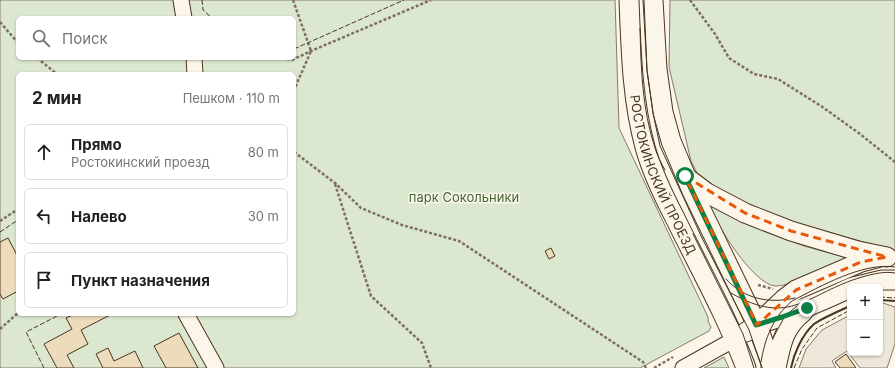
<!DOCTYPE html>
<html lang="ru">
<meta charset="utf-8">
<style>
body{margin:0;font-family:Inter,sans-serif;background:#f2f2f2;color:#222}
.controls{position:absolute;right:12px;bottom:12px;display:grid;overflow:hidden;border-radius:6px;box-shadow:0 1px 3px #0004}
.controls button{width:36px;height:36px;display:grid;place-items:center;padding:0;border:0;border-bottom:1px solid #e0e0e0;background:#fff;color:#222;font:20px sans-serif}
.stop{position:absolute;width:12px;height:12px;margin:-9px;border:3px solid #0b8043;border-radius:50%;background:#fff}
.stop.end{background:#0b8043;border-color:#fff;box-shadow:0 1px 4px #0008}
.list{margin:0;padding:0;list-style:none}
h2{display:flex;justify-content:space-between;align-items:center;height:52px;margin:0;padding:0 16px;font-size:17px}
h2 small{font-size:13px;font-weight:400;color:#767676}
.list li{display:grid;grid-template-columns:26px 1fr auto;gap:12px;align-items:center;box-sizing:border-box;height:56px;margin:0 8px 8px;padding:0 8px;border:1px solid #e0e0e0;border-radius:6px}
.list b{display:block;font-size:15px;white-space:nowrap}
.list p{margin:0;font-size:13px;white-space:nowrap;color:#767676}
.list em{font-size:13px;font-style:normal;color:#767676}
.icon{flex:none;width:22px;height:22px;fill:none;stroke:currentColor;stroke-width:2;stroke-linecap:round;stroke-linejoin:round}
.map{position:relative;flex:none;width:895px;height:368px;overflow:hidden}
.search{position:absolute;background:#fff;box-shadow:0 1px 3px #0004;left:16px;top:16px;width:280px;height:44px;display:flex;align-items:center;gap:10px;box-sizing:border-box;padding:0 14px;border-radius:6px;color:#767676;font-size:15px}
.panel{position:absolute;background:#fff;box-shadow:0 1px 3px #0004;left:16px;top:72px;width:280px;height:244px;border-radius:6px}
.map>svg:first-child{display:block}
.green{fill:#dce7d0;stroke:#887966;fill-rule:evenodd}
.parking{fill:#ede7d9;stroke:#887966}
.building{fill:#ecdcbc;stroke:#4a3520}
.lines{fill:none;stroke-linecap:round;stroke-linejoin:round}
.minor-casing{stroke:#4a3520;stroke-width:17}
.major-casing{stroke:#4a3520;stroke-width:21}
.path{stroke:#7f6f5c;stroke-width:2.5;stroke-dasharray:3 2;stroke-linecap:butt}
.minor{stroke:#fbf6e9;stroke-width:15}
.major{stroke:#fbf6e9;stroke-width:19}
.tram{stroke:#4a3520;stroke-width:1}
.fence{stroke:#4a3520;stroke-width:1;stroke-dasharray:5 2;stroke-linecap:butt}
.wall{stroke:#4a3520;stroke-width:2}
.route{stroke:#0b8043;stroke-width:5}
.marked{fill:none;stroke:#e8590c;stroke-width:3;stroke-dasharray:8 5;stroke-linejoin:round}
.labels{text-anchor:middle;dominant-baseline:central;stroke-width:3;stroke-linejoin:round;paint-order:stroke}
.street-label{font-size:13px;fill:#4a3520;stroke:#fbf6e9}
.park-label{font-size:13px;fill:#436837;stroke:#fbf6e9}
</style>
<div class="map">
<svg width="895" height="368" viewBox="0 0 895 368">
<rect width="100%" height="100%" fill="#fbf6e9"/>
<g class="green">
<path d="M0,0H615L619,128L708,317V321L711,327L709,331L640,368H0ZM18,18H294V58H18ZM18,74H294V314H18Z"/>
<polygon points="670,0 895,0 895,251 769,215 701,181 691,161 669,67"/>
<path d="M708,203L747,224L804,246L848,258C832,265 790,287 775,286C753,284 715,223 708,203Z"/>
<polygon points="724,357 729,368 704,368"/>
</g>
<polygon class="parking" points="883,303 895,307 895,344 887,368 860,368 847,351 832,361 836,368 799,368 806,349 822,330 850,315 850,353 880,353 880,313"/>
<g class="building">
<polygon points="8,238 18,257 18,291 3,299 0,294 0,242"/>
<polygon points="551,248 555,256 549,259 545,251"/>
<polygon points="75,314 112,314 81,330 88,344 67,355 74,368 57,368 44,344 72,329 66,318"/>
<polygon points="179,333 198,368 166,368 154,346"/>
<polygon points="108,348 114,361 135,351 143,368 103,368 96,354"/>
<polygon points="846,354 856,368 840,368 835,362"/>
</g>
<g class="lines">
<defs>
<g id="minor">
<polyline points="181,0 184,18"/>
<polyline points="194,58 195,74"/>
<polyline points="186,314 216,368"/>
<polyline points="683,368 735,339"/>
</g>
<g id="major">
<path id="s1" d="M629,0C631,50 632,99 645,147C652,173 664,197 676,220C700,269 727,317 746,368"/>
<polyline points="653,0 657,69 663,112 671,141 692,191 757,325 773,368"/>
<polyline points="687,178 707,193 745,213 791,231 858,251 887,257"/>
<polyline points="853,287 882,280 895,280"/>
<path d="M758,324C790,315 820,302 850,288"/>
<polyline points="746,332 757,325 784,299 796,290 861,262 880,257"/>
<path d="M776,368C781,345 783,328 803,312"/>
</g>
</defs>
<use href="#minor" class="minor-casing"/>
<use href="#major" class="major-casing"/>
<g class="path">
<polyline points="293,0 311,51 294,90"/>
<polyline points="690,0 715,34 729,58 754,74 778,79 821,106 860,134 895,162"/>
<polyline points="0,22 18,43"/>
<polyline points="37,58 57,74"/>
<polyline points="282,58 292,60 311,51 431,0"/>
<polyline points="294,152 335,183 361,208 402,225 459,241 643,362 646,368"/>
<polyline points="335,184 371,296 422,343 431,368"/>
<polyline points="0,221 18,209"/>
<polyline points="758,285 773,289"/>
<polyline points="0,329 18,313"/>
<polyline points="654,368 673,357"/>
</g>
<use href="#minor" class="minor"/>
<use href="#major" class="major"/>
<g class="tram">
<polyline points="644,0 647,71 653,113 660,146 702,238 749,330 761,365 761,368"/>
<path d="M640,28C641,68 642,109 655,148C657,155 661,163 665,170"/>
<polyline points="693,234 743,334 754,368"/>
<path d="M726,279C744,299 769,304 795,298"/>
<path d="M731,293C791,328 807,293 862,277C873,274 884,271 895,273"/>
<polyline points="773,338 785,316 797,306"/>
<path d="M761,362C765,338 773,317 792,301C821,286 863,262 895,267"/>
</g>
<g class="fence">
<polyline points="202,0 203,10 212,18"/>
<polyline points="294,49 404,0"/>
<polyline points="0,232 18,220"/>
<polyline points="880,297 895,298"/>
<polyline points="44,368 26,332 61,314"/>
<polyline points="794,368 802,349 817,328 850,310"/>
</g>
<g class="wall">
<polyline points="880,300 895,301"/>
<path d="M791,368C794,353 802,335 814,324C821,319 841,310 850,306"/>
</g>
</g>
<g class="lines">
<polyline class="route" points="685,176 756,325 782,317 807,308"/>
</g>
<path class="marked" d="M685,176L745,213L791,231L887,257L861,262L796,290L757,325Z"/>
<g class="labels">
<g class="street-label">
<text stroke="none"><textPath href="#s1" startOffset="180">РОСТОКИНСКИЙ ПРОЕЗД</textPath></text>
</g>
<g class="park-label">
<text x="464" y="197">парк Сокольники</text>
</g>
</g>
</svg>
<div class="controls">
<button>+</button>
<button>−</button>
</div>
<div class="stop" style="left:685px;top:176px"></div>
<div class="stop end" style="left:807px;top:308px"></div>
<div class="search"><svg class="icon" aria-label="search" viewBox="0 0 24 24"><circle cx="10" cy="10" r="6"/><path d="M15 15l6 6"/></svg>Поиск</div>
<section class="panel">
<h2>2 мин<small>Пешком · 110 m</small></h2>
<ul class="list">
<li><svg class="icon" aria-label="ahead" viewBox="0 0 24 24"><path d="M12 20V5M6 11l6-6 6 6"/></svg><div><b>Прямо</b><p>Ростокинский проезд</p></div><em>80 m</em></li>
<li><svg class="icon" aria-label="left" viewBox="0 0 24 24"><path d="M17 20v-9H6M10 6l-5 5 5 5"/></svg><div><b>Налево</b></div><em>30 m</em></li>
<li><svg class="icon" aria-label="arrive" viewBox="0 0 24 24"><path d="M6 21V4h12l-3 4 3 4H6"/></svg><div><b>Пункт назначения</b></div></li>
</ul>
</section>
</div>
